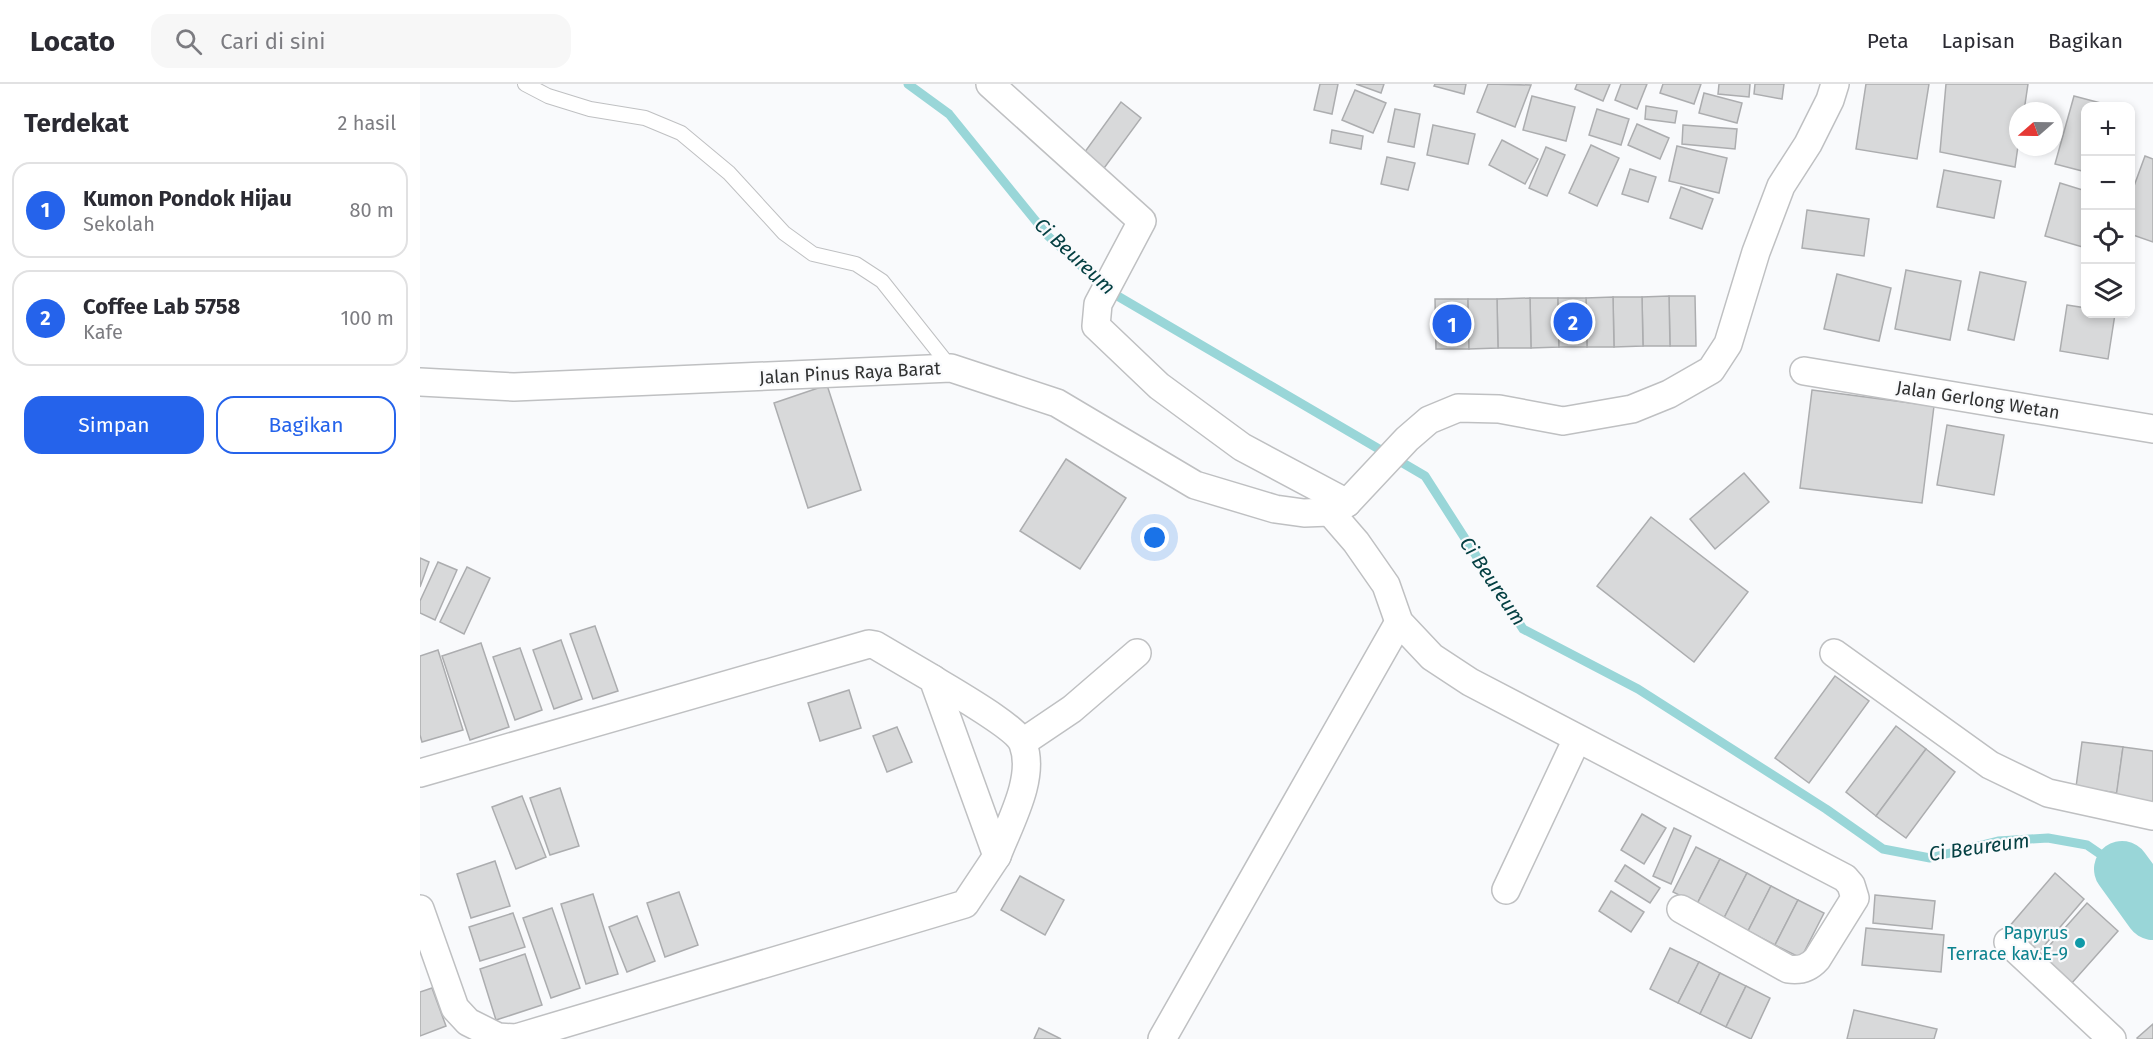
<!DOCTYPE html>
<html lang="id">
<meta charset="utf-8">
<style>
body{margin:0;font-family:"Fira Sans",sans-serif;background:#f7f7f7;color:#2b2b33}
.controls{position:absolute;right:18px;top:18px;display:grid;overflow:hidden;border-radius:12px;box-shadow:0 3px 9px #0003}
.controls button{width:54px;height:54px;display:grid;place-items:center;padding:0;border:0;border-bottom:2px solid #e1e1e2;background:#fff;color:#2b2b33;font:30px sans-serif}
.compass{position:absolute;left:1589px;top:18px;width:54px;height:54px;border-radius:50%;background:#fff;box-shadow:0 3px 9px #0003;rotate:250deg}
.you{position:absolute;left:735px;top:454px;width:21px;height:21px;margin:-15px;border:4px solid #fff;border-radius:50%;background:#1a73e8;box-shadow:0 0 0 9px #1a73e833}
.badge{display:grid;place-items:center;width:39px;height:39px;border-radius:50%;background:#2563eb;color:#fff;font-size:20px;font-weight:700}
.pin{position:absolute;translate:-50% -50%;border:3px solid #fff;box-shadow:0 2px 6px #0006}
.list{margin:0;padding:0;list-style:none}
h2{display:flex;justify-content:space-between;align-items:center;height:78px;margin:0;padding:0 24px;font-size:26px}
h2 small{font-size:20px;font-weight:400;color:#7c7c81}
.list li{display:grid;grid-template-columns:39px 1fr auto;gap:18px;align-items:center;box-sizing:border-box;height:96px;margin:0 12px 12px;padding:0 12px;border:2px solid #e1e1e2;border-radius:18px}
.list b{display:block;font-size:22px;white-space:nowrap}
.list p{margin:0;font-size:20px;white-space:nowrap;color:#7c7c81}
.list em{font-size:20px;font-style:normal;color:#7c7c81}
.actions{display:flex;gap:12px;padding:18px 24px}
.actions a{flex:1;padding:14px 0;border:2px solid #2563eb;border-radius:18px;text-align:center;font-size:21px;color:#2563eb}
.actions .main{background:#2563eb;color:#fff}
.icon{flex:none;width:33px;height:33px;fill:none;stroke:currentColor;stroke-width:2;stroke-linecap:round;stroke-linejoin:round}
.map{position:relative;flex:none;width:1733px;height:955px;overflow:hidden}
header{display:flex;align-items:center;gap:36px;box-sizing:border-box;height:84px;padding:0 30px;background:#fff;border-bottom:2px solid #e1e1e2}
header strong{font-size:28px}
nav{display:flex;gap:33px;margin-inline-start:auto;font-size:21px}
.search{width:420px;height:54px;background:#f7f7f7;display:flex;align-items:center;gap:15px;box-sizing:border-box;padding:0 21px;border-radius:18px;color:#7c7c81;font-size:22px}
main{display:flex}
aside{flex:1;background:#fff}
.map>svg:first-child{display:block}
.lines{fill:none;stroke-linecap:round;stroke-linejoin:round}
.stream{stroke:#99d6d8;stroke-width:9}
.river{stroke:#99d6d8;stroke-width:56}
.building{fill:#d8d9da;stroke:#acadaf;stroke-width:1.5}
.service-casing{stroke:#bfc0c2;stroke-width:16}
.minor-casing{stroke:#bfc0c2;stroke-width:30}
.service{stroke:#fff;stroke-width:14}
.minor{stroke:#fff;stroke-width:27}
.culture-dot{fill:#0f9aa8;stroke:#f9fafc;stroke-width:2}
.labels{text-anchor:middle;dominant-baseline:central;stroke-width:4.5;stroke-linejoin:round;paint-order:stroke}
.street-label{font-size:18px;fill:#313232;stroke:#f9fafc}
.culture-label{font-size:18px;fill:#0d838f;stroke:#f9fafc;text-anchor:end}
.water-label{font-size:20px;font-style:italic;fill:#054043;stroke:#f9fafc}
</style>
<header>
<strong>Locato</strong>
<div class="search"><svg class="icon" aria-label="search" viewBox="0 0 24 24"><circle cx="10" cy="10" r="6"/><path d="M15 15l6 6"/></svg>Cari di sini</div>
<nav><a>Peta</a><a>Lapisan</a><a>Bagikan</a></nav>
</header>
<main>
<aside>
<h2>Terdekat<small>2 hasil</small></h2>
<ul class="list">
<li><span class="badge">1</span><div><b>Kumon Pondok Hijau</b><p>Sekolah</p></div><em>80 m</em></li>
<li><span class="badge">2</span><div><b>Coffee Lab 5758</b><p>Kafe</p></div><em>100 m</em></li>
</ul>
<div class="actions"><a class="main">Simpan</a><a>Bagikan</a></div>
</aside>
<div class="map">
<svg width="1733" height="955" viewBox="0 0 1733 955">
<rect width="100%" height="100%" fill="#f9fafc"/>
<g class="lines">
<polyline class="stream" points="488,0 529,30 628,152 689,207 1005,392 1103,545 1218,605 1406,725 1463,765 1510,774 1578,757 1628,754 1667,761 1702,785"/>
<polyline class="river" points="1702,785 1733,828"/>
</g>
<g class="building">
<polygon points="900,0 918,0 912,30 894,26"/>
<polygon points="936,0 964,0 961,9"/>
<polygon points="1015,0 1046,0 1044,10 1014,2"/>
<polygon points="1068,0 1111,1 1095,43 1057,28"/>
<polygon points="1157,0 1190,0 1183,17 1155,5"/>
<polygon points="1201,0 1227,0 1217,25 1195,16"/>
<polygon points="1243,0 1281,0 1274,20 1240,9"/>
<polygon points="1299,0 1330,0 1329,13 1298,10"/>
<polygon points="1335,0 1364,0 1362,15 1334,10"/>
<polygon points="1446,0 1509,0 1497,75 1436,65"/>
<polygon points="1526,0 1608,0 1604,27 1598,27 1598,62 1595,83 1520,68"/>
<polygon points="935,6 966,19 953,49 922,36"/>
<polygon points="1284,9 1322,19 1317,39 1279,29"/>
<polygon points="1112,12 1155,23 1146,57 1103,46"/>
<polygon points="1654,12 1692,22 1666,22 1666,88 1635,80"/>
<polygon points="701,18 721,34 679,91 659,76"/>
<polygon points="1226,22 1257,27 1255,39 1225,35"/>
<polygon points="975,25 1000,30 994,63 968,58"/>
<polygon points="1177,25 1209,35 1201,61 1169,51"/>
<polygon points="1217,40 1249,54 1240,75 1208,61"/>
<polygon points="1013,41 1055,50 1048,80 1007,71"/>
<polygon points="1263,41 1317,45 1315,65 1262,60"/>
<polygon points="912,46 943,52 941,65 910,59"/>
<polygon points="1082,56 1118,75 1105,100 1069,81"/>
<polygon points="1171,61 1199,74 1177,122 1149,109"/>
<polygon points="1257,62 1307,74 1299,109 1249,97"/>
<polygon points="1126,63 1145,71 1127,112 1109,104"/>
<polygon points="1725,72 1733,75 1733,158 1710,150 1710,113"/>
<polygon points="967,73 995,79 988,106 961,100"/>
<polygon points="1210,85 1236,93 1228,118 1202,110"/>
<polygon points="1524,86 1581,97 1574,134 1517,123"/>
<polygon points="1640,99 1666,107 1666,164 1625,152"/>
<polygon points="1261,103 1293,115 1282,145 1250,134"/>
<polygon points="1387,126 1449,135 1444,172 1382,164"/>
<polygon points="1486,186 1541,197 1530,256 1475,245"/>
<polygon points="1560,188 1606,198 1594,256 1548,246"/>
<polygon points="1417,190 1471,204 1459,257 1404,245"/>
<polygon points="1249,212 1275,212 1276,262 1250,262"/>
<polygon points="1249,212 1250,262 1223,262 1222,213"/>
<polygon points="1193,213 1222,213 1223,262 1194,263"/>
<polygon points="1193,213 1194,263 1167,263 1166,214"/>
<polygon points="1110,214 1138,214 1139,263 1111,264"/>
<polygon points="1110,214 1111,264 1078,264 1077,215"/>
<polygon points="1138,214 1166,214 1167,263 1139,263"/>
<polygon points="1015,215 1048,215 1049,265 1016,265"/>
<polygon points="1048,215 1077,215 1078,264 1049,265"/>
<polygon points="1647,221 1666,224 1666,230 1695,230 1688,275 1640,267"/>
<polygon points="407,301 441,406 388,424 354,319"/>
<polygon points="1392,306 1514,322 1502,419 1380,404"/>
<polygon points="1527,341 1584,351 1574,411 1517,401"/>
<polygon points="646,375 706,414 660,485 600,447"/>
<polygon points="1324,389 1349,418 1295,465 1270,435"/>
<polygon points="1231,433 1328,508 1274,578 1177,502"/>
<polygon points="0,474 9,478 0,503"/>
<polygon points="18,478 37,486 15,536 0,529 0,517"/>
<polygon points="47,483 70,494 44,550 20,538"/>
<polygon points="175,542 198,607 173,615 150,550"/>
<polygon points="141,556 162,615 134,625 113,566"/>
<polygon points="61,559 89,643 50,656 22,572"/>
<polygon points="100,564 122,626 95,636 73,573"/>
<polygon points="18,566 43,646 2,658 0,651 0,572"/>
<polygon points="1415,592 1449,617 1389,699 1355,674"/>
<polygon points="429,606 441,644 400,657 388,619"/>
<polygon points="1476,642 1506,665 1456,732 1426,708"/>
<polygon points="477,643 492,678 467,688 453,652"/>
<polygon points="1662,658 1703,663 1697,709 1656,703"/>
<polygon points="1703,663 1733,667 1733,718 1696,713"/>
<polygon points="1506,665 1535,688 1486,754 1456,732"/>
<polygon points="140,704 159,762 130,771 110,714"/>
<polygon points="102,712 126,773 96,785 72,723"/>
<polygon points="1222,730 1246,744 1224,780 1201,766"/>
<polygon points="1254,744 1271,752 1251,800 1233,792"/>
<polygon points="1276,763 1300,775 1277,820 1253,808"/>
<polygon points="1300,775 1327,789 1304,834 1277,820"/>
<polygon points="75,777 90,822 51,834 37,790"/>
<polygon points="1205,781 1240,804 1230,819 1195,797"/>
<polygon points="1327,789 1351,802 1328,847 1304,834"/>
<polygon points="1635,789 1664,815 1618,869 1588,844"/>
<polygon points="600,792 644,816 625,851 581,826"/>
<polygon points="1351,802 1378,816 1355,861 1328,847"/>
<polygon points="1191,807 1224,828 1211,848 1179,827"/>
<polygon points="259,808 278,861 245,873 227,819"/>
<polygon points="173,810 198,890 166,900 141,820"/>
<polygon points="1455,811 1515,817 1512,845 1453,839"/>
<polygon points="1378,816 1404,829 1381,874 1355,861"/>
<polygon points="1667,819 1698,847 1651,900 1621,871"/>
<polygon points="132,824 160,904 131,914 103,834"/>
<polygon points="93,829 105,863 60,877 49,843"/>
<polygon points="217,832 235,877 207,888 189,843"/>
<polygon points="1446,844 1524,851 1521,888 1442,881"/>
<polygon points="1250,864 1279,878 1258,919 1230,905"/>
<polygon points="105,870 122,921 76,936 60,885"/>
<polygon points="1279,878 1300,889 1280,930 1258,919"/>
<polygon points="1300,889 1326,902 1306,943 1280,930"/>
<polygon points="1326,902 1350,914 1331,955 1306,943"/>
<polygon points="12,904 26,942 0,952 0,908"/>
<polygon points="1434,926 1517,945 1514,955 1427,955"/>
<polygon points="1733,940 1733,955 1718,955 1717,954"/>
<polygon points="619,944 641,955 614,955"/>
</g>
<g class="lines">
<defs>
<polyline id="service" points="105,0 128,12 170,25 225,34 261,49 309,89 364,149 393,170 436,180 462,197 531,284"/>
<g id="minor">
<polyline points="570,0 722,137 678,220 676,242 739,302 822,363 927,419"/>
<polyline points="1384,287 1733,345"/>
<polyline points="0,298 94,303 531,284 637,319 775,401 855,425 884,429 910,428 927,419 987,355 1009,336 1038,324 1079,325 1143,337 1212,325 1249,310 1291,286 1308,260 1336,168 1361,102 1388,60 1410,16 1415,0"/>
<path d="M910,428L936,458L966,501L979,538L1012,573L1050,598L1425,794L1431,801L1435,814L1397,875C1389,884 1380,887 1368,885L1261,825"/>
<polyline points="1414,569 1570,681 1628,709 1733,732"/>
<path d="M513,595C530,606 597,643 603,660C616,694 589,740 577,772"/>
<polyline points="603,658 652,625 717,569"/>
<polyline points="0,689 449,560 455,561 513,595 577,772 545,820 96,954 78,953 48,938 35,924 0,825"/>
<polyline points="1086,806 1157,655"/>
<polyline points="1588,858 1692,955"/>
<polyline points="742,955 979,538"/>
</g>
</defs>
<use href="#service" class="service-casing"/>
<use href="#minor" class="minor-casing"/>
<use href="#service" class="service"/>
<use href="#minor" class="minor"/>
</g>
<circle class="culture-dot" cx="1660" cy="859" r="6"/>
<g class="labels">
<g class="street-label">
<text transform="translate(430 289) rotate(-3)">Jalan Pinus Raya Barat</text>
<text transform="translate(1558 316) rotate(9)">Jalan Gerlong Wetan</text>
</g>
<g class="culture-label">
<text x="1648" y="849">Papyrus<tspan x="1648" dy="21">Terrace kav.E-9</tspan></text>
</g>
<g class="water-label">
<text transform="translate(655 172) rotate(43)">Ci Beureum</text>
<text transform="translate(1073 497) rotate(56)">Ci Beureum</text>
<text transform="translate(1559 763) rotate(-8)">Ci Beureum</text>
</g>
</g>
</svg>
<div class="controls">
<button>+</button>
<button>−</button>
<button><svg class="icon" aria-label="locate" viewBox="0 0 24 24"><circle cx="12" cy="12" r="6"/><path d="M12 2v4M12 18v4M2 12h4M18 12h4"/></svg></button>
<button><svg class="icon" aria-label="layers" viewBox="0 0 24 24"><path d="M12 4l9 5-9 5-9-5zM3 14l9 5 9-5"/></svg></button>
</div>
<svg class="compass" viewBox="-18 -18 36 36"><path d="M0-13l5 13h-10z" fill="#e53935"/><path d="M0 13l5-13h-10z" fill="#7c7c81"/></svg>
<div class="you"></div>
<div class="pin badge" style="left:1032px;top:240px">1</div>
<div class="pin badge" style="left:1153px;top:238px">2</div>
</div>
</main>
